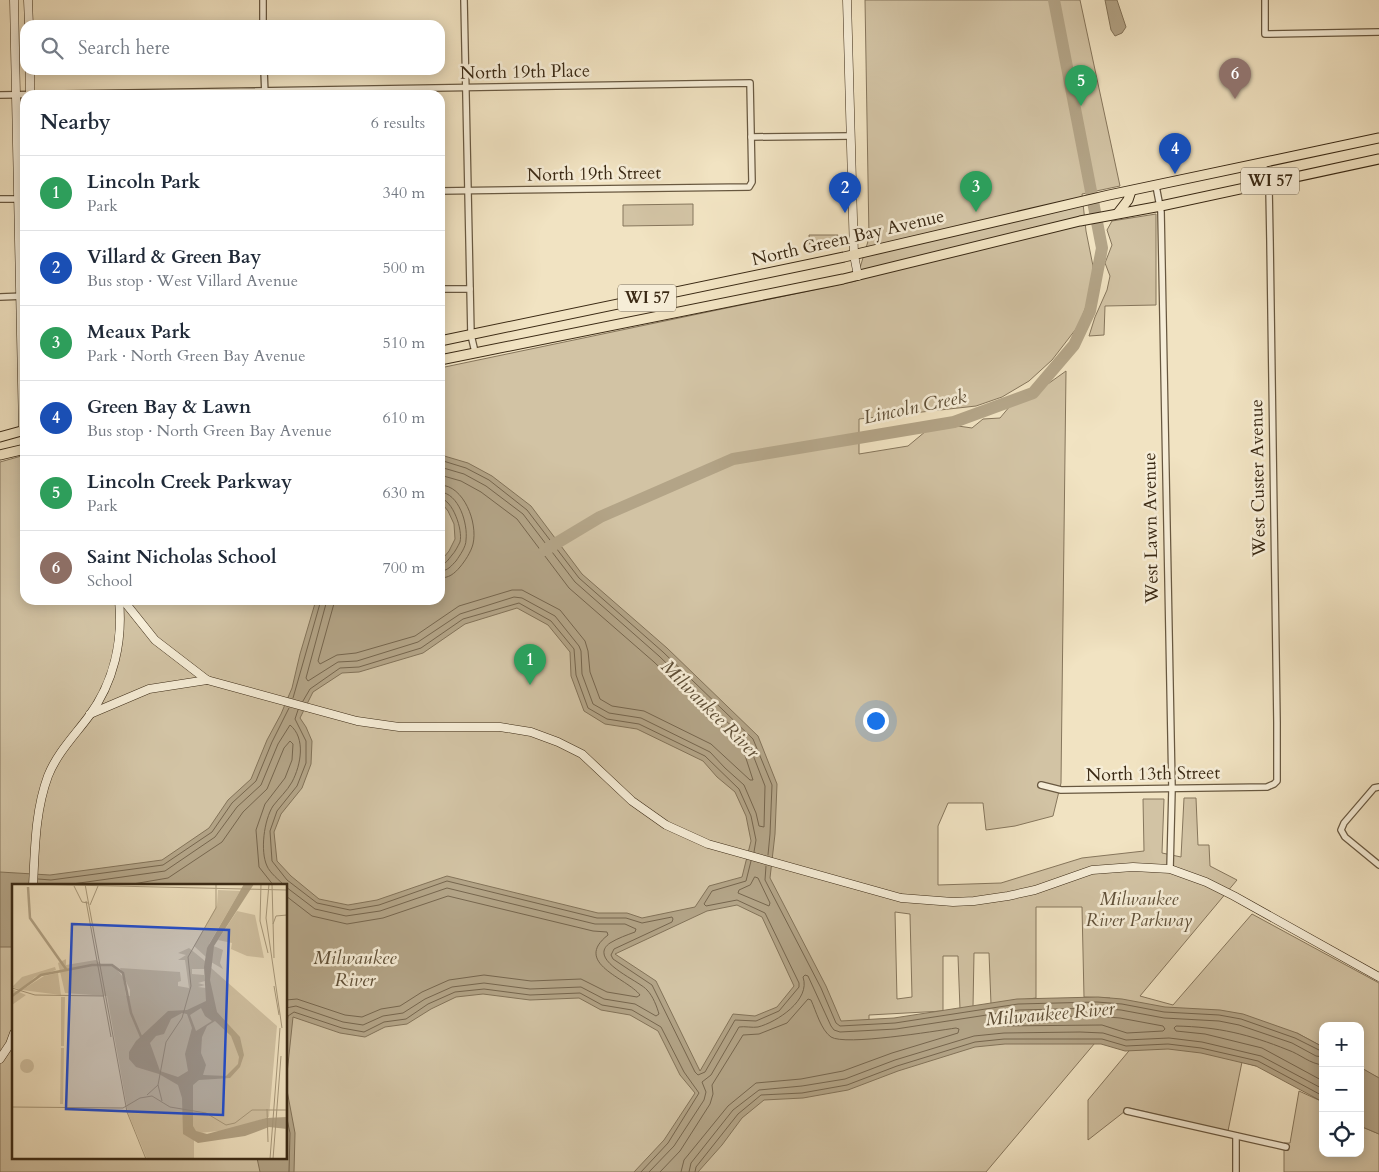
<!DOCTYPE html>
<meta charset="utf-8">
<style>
body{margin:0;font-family:Cardo,serif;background:#f6f6f7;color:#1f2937}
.controls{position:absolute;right:15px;bottom:15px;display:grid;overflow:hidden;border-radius:10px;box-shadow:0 2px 12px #0003}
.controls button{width:45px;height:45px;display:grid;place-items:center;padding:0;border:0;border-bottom:1px solid #e0e1e3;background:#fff;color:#1f2937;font:25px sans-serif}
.you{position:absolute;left:875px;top:720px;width:18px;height:18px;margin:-12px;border:4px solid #fff;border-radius:50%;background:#1a73e8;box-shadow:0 0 0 8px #1a73e833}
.badge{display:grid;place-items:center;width:32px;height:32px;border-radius:50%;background:#0b8043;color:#fff;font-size:16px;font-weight:700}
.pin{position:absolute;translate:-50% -41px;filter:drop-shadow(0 1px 2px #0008)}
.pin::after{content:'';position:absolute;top:26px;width:18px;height:15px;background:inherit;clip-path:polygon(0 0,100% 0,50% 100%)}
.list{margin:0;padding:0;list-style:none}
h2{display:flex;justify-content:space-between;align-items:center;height:65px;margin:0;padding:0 20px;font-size:21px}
h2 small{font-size:16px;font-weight:400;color:#747a83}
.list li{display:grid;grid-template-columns:32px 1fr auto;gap:15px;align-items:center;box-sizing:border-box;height:75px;padding:0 20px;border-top:1px solid #e0e1e3}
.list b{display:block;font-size:19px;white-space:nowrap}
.list p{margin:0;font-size:16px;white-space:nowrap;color:#747a83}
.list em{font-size:16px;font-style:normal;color:#747a83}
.icon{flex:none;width:28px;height:28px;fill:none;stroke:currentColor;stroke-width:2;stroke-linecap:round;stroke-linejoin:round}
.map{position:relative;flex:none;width:1379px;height:1172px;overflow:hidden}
.search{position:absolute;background:#fff;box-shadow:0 2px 12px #0003;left:20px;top:20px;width:425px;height:55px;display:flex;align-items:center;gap:12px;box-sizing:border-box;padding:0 18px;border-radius:15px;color:#747a83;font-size:19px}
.panel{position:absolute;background:#fff;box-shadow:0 2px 12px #0003;left:20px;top:90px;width:425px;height:515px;border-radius:15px}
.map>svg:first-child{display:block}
.green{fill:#d2c3a4;stroke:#86765c;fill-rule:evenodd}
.water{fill:#b3a487;stroke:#837359;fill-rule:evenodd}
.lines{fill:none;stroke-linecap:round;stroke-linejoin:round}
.shore{stroke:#76664e;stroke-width:1}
.river{stroke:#b3a487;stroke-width:12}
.street-casing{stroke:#685840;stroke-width:8}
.secondary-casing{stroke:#3a2914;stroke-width:9}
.primary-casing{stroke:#3a2914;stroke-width:11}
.street{stroke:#f6edd7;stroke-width:5.5}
.secondary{stroke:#f6edd7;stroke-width:8}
.primary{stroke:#f1e3c2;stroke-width:9}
.labels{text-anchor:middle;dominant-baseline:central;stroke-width:5;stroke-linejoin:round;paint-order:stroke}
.shield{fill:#f6edd7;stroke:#72644e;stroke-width:1}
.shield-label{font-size:16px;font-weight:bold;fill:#3a2914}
.street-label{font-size:18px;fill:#3a2914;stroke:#f6edd7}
.park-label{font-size:18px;font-style:italic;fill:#605038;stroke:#f6edd7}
.water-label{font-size:19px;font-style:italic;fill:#5e4e36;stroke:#f6edd7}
.inset-river{fill:none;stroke:#b3a487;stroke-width:2.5}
.inset-road{fill:none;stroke:#a8997c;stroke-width:1}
.view{fill:#1d4ed8;fill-opacity:0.15;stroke:#1d4ed8;stroke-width:2.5}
.inset-edge{fill:none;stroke:#3a2914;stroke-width:2.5}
</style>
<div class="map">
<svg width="1379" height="1172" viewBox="0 0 1379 1172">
<rect width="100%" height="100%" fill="#f1e3c2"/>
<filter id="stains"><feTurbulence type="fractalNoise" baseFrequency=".004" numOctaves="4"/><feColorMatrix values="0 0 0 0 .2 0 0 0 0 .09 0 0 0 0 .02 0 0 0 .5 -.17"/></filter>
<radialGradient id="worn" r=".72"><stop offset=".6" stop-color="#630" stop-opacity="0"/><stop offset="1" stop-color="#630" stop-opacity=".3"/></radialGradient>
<g class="green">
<path d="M865,0H1080L1120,186L1082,194L1086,231L1093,266L1091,293L1079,325L1052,360L1029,381L1002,397L976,406L859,419V454L908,446L926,431L958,426L972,428L983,419L1000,418L1010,406L1031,396L1066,371L1061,783L1053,816L1015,826L986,830L983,803H948L938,826V885L1001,883L1082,858L1144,851L1143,799H1164L1162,853L1181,857L1184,798H1196L1198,845H1209L1210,866L1237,880L1140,996L1173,1005L1252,914L1379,983V1078L1360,1068V1026H1323V1047L1297,1033L1256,1066L1242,1062L1228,1131L1129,1108L1088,1140V1100L1133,1046L1110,998L1084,997L1082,907H1036V998L991,1004L989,953H974L973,1007L960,1009L958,956H943V1011L869,1015V1022L1100,1037L986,1172H0V462L25,455V600H440V368L856,281L869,238ZM14,886H286V1158H14ZM895,912L910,914L912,997L897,999Z"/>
<polygon points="693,204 693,225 623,226 623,205"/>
<polygon points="1156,214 1156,305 1105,306 1104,335 1089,336 1095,317 1107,290 1110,276 1105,263 1112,245 1107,230 1112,221"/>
<polygon points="809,235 838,235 838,243 810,248"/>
<polygon points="1299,1091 1323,1102 1323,1153 1360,1153 1360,1126 1379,1134 1379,1172 1284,1172 1284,1143 1290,1143"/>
</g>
<g class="water">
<polygon points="1105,0 1117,0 1126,27 1122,33 1115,36 1111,30"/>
<path d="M441,455L468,463L492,476L531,506L582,574L667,648L758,736L777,784L775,834L770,878L826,986L841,1021L894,1018L1017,999L1098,997L1122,999L1165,1007L1220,1010L1243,1014L1297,1033L1323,1047V1102L1256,1066L1201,1053L1168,1049L1125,1051L1101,1044H1005L975,1047L898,1071L848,1090L803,1098L764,1100L742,1118L722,1145L698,1172H634L664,1140L695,1093L680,1075L658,1031L630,1015L601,1010L579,998L530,1000L483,994L456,997L431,1009L407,1024L385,1027L365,1037L340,1033L293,1017L286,1083V886H14V947H0V872L50,875L162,860L209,828L228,800L251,779L267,740L281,714L292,688L300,654L316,600H440V562L449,551L455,539L454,524L448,511L440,501ZM517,608L548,625L570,652L571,676L584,711L605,724L637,729L703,761L717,777L735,792L746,816L751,841L742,877L709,886L695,907L642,918L627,913H598L447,876L377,900L348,905L319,899L291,876L277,861L274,832L281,814L302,788L311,764L312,741L306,727L300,718L313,692L342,673L359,672L423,653L465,624ZM737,905L762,917L794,986L777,1007L755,1016L733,1014L700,1071L656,981L615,954L707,911Z"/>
<polygon points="1360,1067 1379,1078 1379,1134 1360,1126"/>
<polygon points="286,1085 295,1133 294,1172 260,1172 257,1158 286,1158"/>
</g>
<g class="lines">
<g class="shore">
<polyline points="440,460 466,468 489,480 527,510 579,578 663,652 753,739 772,785 770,834 768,855"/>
<path d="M440,485C464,485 478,523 473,544C471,552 465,561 460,567C454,574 449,578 440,578"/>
<path d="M440,492C459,493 468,524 466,540C466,547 460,555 456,561C451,566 448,571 440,571"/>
<path d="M440,498C453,500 463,530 460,542C458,546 455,552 452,555C448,560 446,564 440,565"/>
<polyline points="327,600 306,678 308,681 338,662 357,661 418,642 460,614 514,597 522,598 555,616 579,646 581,651 582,674 593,704 609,713 641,718 710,752 725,768 744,785 756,813 759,826 764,827 765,786 748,742 659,656 575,582 523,514 486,486 464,474 440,467"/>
<polyline points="335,600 318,661 320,664 337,655 356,653 415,636 459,606 512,590 522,590 560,610 585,641 588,651 590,672 600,699 612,706 644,711 711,744 750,780 753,780 742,746 654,662 569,588 517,519 481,492 461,481 440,475"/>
<polyline points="293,698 321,600"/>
<polyline points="303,701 310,689 340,668 359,667 421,648 463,619 519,603 551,621 574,649 576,675 588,708 607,719 639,724 705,756 739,789 751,816 756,840 754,852"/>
<polyline points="298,710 295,719 306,741 306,763 297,786 277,811 270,831 272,861 287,880 317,903 350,910 379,905 447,881 597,918 626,918 642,923 672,917 673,919 672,922 614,949 611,955 613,959 652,985 695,1072 698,1075 705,1072 735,1020 756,1021 779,1011 799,987 799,983 765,913 737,900 706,906 704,904 712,891 746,881 751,861"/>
<polyline points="766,866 765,880 821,988 836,1023 840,1026 895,1023 1018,1004 1097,1002 1122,1004 1164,1012 1219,1015 1241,1019 1295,1038 1319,1050 1323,1051"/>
<polygon points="755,877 758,878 770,903 769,906 738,893 739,890 750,885"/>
<polyline points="38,879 51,880 163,865 212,832 232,803 256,781 272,742 289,708"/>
<path d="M58,886L165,871L215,837L237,807L261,785L278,744L290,725C306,738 301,765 292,782C287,791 279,798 273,806C264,820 260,851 267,866C270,873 279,880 285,886"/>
<polyline points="121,886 168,878 222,842 243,812 267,789 284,748 290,741 293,744 292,760 285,778 265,804 256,830 259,867 274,886"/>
<path d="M286,887L315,909L346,916L380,911L447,888L595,924H625L636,929L635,932C627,935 618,938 610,943C586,960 640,981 647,990C653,996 657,1007 659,1014L656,1016L635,1004L604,999L581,987L530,989L484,983L452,987L425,999L403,1013L383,1016L363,1025L343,1022L296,1006L286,1008"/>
<path d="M286,896L312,916L347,924L383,918L448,896L593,931L607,932L608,935C572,963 627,978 640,995L637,997L607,992L581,979L531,981L484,975L449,980L422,992L400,1006L381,1009L362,1017L345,1015L297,999L286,1000"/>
<polygon points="1097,1016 1120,1018 1163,1026 1165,1029 1163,1031 1127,1033 1102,1025 1000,1026 998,1024 1000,1021 1020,1017"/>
<polyline points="286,1031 288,1016 294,1012 342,1028 364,1032 384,1022 406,1019 428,1004 455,992 484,989 530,995 580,993 602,1005 632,1010 661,1027 684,1072 699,1093 668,1143 641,1172"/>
<path d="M1323,1065C1310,1064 1300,1054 1288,1050C1248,1034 1219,1027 1176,1026L1174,1028L1176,1031L1205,1034L1262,1048L1323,1081"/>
<polyline points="286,1114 290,1133 289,1172"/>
<path d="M649,1172L674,1146L704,1100L706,1092L702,1082L711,1075L739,1027C745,1026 752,1028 758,1027C777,1022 811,1000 803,977L805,975L808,976L831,1026L834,1030L840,1032L896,1029L1019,1010L1097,1008L1121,1010L1164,1018L1219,1021L1239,1025L1292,1043L1316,1056L1323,1057"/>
<path d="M660,1172L680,1151L710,1104L713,1094L712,1085L743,1035L759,1034L787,1023L808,999L811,1000C816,1011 821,1030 831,1037C845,1046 935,1031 956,1028L959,1029L958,1033L892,1053L843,1071L801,1079L756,1083L728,1106L684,1160L681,1172"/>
<polyline points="689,1172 691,1163 733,1110 759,1090 802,1086 845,1079 895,1060 974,1036 1004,1033 1080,1032 1103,1033 1126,1040 1169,1038 1202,1042 1261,1056 1323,1089"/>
<polyline points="695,1172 696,1167 738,1114 761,1095 802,1093 847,1085 897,1066 975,1042 1004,1039 1102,1039 1126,1046 1168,1044 1201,1048 1258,1061 1323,1096"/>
</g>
<polyline class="river" points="545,550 600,517 733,459 954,422 1033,393 1074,345 1090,311 1102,248 1054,0"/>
<defs>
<g id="street">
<polyline points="263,0 263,25"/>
<polyline points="464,0 471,335 475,352"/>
<polyline points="1265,0 1265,34 1379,32"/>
<polyline points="264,70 265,95"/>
<polyline points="0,95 750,83 752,182 749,187 440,191"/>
<polyline points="751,137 850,136"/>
<polyline points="1156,186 1161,212 1172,789 1170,869"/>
<polyline points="0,199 25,199"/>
<polyline points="440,289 470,289"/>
<polyline points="0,297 25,296"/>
<polyline points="1041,785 1061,790 1267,787 1274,784 1277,781 1277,722 1270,241 1269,189 1263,163"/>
<polyline points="1379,787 1374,788 1344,823 1341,830 1345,837 1379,865"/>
<polyline points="1127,1111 1286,1147"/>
<polyline points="1236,1136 1236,1172"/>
</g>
<g id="secondary">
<polyline points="14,0 23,430 25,436"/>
<polyline points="28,0 29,25"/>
<polyline points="847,0 854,255 858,276"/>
<polyline points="30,70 30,95"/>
<polyline points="123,600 155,640 207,680 357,721 399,727 500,727 531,732 558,742 582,754 632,801 666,825 708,844 901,898 953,902 974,901 1008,896 1035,890 1092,870 1133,867 1170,869 1206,882 1234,896 1379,977"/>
<polyline points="90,714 149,689 207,680"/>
<path d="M33,886C35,849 35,811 48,776C57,753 75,735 89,716C114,682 123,641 119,600"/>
<polyline points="0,1059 10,1044 14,1033"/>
</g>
<g id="primary">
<polyline points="1118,213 1128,200 1131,191"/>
<polyline points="440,341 844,257 1109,195 1379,138"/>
<polyline points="440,360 843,279 1080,221 1161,206 1379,159"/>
<polyline points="0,437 25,430"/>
<polyline points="0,455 25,449"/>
</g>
</defs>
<use href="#street" class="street-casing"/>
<use href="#secondary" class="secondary-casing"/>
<use href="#primary" class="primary-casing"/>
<use href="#street" class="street"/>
<use href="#secondary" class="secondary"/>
<use href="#primary" class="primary"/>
</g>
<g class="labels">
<g class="shield">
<rect x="1241" y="167.5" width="58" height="27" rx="4"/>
<rect x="618" y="284.5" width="58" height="27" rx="4"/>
</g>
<g class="shield-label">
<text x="1270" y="181">WI 57</text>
<text x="647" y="298">WI 57</text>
</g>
<g class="street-label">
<text transform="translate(525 72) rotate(-1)">North 19th Place</text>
<text transform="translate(594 174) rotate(-1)">North 19th Street</text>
<text transform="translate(848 238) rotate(-13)">North Green Bay Avenue</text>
<text transform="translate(1258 478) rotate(-91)">West Custer Avenue</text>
<text transform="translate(1151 528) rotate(-91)">West Lawn Avenue</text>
<text transform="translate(1153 774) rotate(-1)">North 13th Street</text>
</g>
<g class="park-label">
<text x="1139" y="899">Milwaukee<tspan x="1139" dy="21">River Parkway</tspan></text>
</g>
<g class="water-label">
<text transform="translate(915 407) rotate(-12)">Lincoln Creek</text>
<text transform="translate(710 709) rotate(45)">Milwaukee River</text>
<text x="355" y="958">Milwaukee<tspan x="355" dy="22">River</tspan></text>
<text transform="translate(1050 1014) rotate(-5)">Milwaukee River</text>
</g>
</g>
<g transform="translate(12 884)">
<rect width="275" height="275" fill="#f1e3c2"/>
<path d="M206,6L228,7L197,60L211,66L208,79L211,85L199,78L192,85H180V90L192,91L193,97L186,99L193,101L186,103L194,104L195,114L198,83L265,142L257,233L217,246L187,249L182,256V275H135L116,229L95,112L53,109L46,79L54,75V81L84,76L90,81L102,82L111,93L114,112H118V106L108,84L168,88L169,97L166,98V102L177,104L173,76H166L174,71L166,69L177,64L193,77L194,73L182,62L205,21ZM225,27L243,31L252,74L235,72L219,65L220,59L206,56ZM43,83L44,86L23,93L9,106L0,103L10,93ZM46,89L49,111L10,106L32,92ZM0,105L14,111L0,121ZM49,113H53L52,162H49ZM49,164H52L51,220H48ZM8 182a7 7 0 1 1 14 0a7 7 0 1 1-14 0Z" fill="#d2c3a4"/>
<path d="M232,0H242L202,62L198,96L205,128L228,153L232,171L228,183L218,194L187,196L181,201V242L184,247L195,250L254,234L275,233V245L257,243L233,252L186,259L171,250L170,214L166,201L147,190L124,183L117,175V168L124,157L156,127L175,126L194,117L192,83L195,64ZM189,124L193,132L200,137L184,147L178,131ZM170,129L175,130L180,144L173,170L176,187L166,193L148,187L138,159L144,152L152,150L159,135ZM203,137L219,152L227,173L226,180L214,192L191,191L194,181L189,169L190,153L195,142Z" fill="#b3a487" fill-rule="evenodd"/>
<path class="inset-river" d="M16,3L18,34L54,85M0,112L29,91L80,81H100L111,89L119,129L130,155"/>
<path class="inset-road" d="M15,0L275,6M73,0L115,228L134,275M249,0L248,37L256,69M257,0L254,34L270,144M260,0L262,74M62,2L70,18L76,19M74,17L99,153M78,21L86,2M261,40L264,32L275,31M262,102L267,131M0,104L23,111L92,112M146,201L150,217M135,211L146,201L154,158L170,134L179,102L176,73L204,24V0M0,223L111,224L128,214L140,212L158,223L194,229L214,241L223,239L240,226H275M255,225L256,258M258,275L268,144M261,275L269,172M274,275L275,14"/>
<path class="view" d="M60,40L217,46L211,231L54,225Z"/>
<rect width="275" height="275" class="inset-edge"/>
</g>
<rect width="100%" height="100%" filter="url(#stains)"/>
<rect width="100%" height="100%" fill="url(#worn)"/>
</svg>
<div class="controls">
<button>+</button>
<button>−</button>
<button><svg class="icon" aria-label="locate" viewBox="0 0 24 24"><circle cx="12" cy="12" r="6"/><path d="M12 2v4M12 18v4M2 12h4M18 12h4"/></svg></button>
</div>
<div class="you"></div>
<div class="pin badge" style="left:530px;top:685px;background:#2e9e5b">1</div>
<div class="pin badge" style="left:845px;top:213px;background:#1a4fb4">2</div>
<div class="pin badge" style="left:976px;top:212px;background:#2e9e5b">3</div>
<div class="pin badge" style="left:1175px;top:174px;background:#1a4fb4">4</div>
<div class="pin badge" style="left:1081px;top:106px;background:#2e9e5b">5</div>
<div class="pin badge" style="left:1235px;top:99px;background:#8d6e63">6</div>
<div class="search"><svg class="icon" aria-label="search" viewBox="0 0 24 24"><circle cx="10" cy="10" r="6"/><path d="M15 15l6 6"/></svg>Search here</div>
<section class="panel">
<h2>Nearby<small>6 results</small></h2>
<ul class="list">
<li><span class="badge" style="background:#2e9e5b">1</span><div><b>Lincoln Park</b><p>Park</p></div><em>340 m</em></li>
<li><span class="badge" style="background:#1a4fb4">2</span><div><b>Villard &amp; Green Bay</b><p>Bus stop · West Villard Avenue</p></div><em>500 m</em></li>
<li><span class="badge" style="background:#2e9e5b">3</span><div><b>Meaux Park</b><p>Park · North Green Bay Avenue</p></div><em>510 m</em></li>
<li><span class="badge" style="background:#1a4fb4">4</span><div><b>Green Bay &amp; Lawn</b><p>Bus stop · North Green Bay Avenue</p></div><em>610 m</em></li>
<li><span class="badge" style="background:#2e9e5b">5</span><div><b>Lincoln Creek Parkway</b><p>Park</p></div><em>630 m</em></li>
<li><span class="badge" style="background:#8d6e63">6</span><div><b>Saint Nicholas School</b><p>School</p></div><em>700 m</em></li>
</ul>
</section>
</div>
